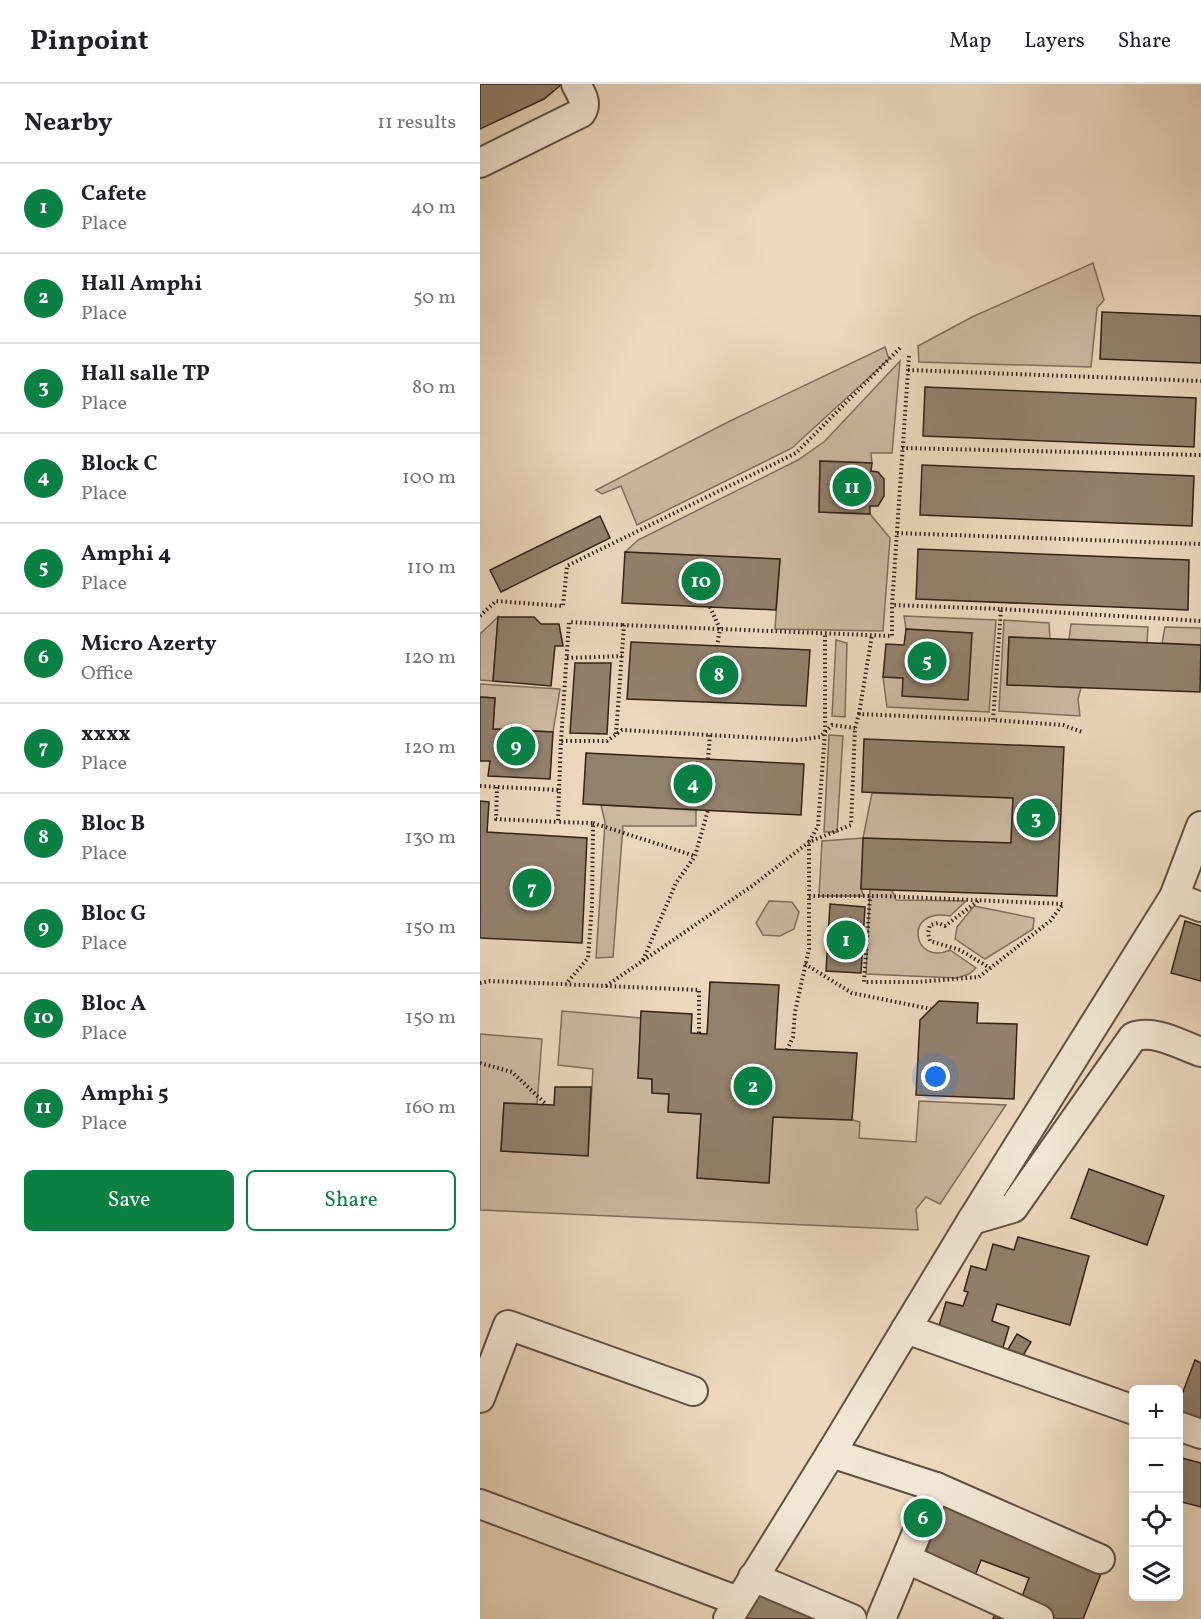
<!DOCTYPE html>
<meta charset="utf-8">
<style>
body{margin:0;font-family:Vollkorn,serif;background:#f6f6f6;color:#202124}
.controls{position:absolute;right:18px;bottom:18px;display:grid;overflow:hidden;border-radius:9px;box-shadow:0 6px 24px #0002}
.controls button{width:54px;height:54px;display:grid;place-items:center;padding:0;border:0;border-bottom:2px solid #e0e0e0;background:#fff;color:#202124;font:30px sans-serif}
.you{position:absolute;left:456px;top:993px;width:21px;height:21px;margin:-15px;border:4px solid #fff;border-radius:50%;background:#1a73e8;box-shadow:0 0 0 9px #1a73e833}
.badge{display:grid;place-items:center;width:39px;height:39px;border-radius:50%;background:#0b8043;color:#fff;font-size:20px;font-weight:700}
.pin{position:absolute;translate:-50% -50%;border:3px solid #fff;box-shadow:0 2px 6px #0006}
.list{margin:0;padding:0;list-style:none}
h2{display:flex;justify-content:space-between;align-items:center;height:78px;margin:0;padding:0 24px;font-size:26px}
h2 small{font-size:20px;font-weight:400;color:#757577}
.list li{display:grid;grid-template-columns:39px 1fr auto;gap:18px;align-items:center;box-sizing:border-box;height:90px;padding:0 24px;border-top:2px solid #e0e0e0}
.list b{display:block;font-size:22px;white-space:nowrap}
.list p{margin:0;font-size:20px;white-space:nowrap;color:#757577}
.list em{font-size:20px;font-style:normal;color:#757577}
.actions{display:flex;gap:12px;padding:18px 24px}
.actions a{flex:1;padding:14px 0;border:2px solid #0b8043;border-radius:9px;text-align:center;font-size:21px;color:#0b8043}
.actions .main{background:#0b8043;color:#fff}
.icon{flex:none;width:33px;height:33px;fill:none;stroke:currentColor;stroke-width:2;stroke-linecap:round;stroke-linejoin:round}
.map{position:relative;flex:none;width:721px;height:1535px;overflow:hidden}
header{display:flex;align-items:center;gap:36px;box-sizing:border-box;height:84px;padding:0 30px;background:#fff;border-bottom:2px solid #e0e0e0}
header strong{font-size:28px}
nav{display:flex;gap:33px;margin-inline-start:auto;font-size:21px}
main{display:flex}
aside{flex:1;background:#fff}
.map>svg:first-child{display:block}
.green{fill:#ccb9a1;stroke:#7f6e5c;stroke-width:1.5}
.building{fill:#92816d;stroke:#322216;stroke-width:1.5}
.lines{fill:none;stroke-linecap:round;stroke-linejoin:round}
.minor-casing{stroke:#605040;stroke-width:32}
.path{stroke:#322216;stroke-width:4;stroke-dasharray:1.5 3;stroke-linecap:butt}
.minor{stroke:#f2e6d4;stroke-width:28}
</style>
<header>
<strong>Pinpoint</strong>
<nav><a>Map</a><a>Layers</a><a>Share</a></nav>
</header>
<main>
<aside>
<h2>Nearby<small>11 results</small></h2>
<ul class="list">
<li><span class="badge">1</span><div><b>Cafete</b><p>Place</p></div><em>40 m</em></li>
<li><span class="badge">2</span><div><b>Hall Amphi</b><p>Place</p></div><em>50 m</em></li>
<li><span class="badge">3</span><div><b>Hall salle TP</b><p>Place</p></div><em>80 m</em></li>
<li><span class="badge">4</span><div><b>Block C</b><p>Place</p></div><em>100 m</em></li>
<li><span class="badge">5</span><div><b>Amphi 4</b><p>Place</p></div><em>110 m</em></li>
<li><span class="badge">6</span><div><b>Micro Azerty</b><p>Office</p></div><em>120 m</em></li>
<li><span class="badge">7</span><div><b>xxxx</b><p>Place</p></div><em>120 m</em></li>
<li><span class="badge">8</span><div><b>Bloc B</b><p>Place</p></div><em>130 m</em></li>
<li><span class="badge">9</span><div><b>Bloc G</b><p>Place</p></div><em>150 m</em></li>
<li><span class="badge">10</span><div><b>Bloc A</b><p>Place</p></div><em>150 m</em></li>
<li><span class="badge">11</span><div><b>Amphi 5</b><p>Place</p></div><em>160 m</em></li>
</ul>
<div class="actions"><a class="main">Save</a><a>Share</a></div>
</aside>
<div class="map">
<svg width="721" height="1535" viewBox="0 0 721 1535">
<rect width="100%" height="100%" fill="#ebd8bd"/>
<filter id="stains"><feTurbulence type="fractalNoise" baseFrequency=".00333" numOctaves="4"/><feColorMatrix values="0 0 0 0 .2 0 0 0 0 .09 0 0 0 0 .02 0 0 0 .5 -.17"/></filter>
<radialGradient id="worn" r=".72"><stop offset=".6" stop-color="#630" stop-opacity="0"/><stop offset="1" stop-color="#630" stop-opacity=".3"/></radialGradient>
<g class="green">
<polygon points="613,179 624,216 617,224 611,283 439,278 438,262 492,233"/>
<polygon points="405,263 409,275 312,364 157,441 141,402 122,410 116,406 250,337"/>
<polygon points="420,277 412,369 391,369 392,379 340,377 339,428 390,430 410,454 403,547 295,545 300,475 145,468 158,456 318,376 345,357"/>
<polygon points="424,532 516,536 509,628 407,623 403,593 423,594 492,549 426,545"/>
<polygon points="18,533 13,597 0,596 0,550"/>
<polygon points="524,536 569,539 570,555 529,553 527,600 601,604 598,615 600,632 519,627"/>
<polygon points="591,540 668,543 667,559 589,555"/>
<polygon points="685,543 721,544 721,561 682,559"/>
<polygon points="356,556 367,559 365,633 352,632"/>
<polygon points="0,600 80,605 73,648 13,645 15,614 0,613"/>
<polygon points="349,651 363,652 357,748 344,748"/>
<polygon points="392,709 533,714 531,759 384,754 381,805 384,812 339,812 342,757 383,754"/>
<polygon points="121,721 216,726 216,742 143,742 133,873 116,874 125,738"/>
<path d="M390,805L412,806L416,816L486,817L470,832C422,823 433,883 470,866L496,884L489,890L477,894L386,890Z"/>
<polygon points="289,817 312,818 319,828 314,845 300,852 283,851 276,839"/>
<polygon points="494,822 554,834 553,845 505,875 475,855 477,843"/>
<polygon points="82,927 161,934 158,994 172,995 172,1009 189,1010 188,1028 221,1030 217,1094 289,1099 293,1033 373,1036 380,1038 379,1054 436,1058 439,1017 526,1021 460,1120 446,1113 436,1125 438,1146 0,1126 0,950 62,955 57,1020 24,1019 21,1067 108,1071 113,985 78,981"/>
</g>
<g class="building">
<polygon points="0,0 82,0 64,15 0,45"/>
<polygon points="622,228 721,232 721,279 620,275"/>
<polygon points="445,303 716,314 714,363 443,352"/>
<polygon points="340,377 392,379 391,387 398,388 404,395 404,412 398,422 390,422 390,430 339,428"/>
<polygon points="442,381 714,392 712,442 440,431"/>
<polygon points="120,432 130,454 21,508 10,486"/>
<polygon points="438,465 709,476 708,526 436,515"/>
<polygon points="145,468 300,475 296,526 142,519"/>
<polygon points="18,533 54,533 61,540 79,540 83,562 75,562 71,602 13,597"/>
<polygon points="426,545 492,549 488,616 422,612 423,594 403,593 406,560 424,561"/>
<polygon points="529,553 721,561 720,608 527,601"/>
<polygon points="151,558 330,566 326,622 147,615"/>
<polygon points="95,579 131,579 127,650 90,649"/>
<polygon points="0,613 15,614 13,645 73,648 70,695 8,692 10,677 0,677"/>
<polygon points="384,655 584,663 577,812 381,805 383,754 531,759 533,714 382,708"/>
<polygon points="106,669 324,680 321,731 103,720"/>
<polygon points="0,717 9,718 7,748 107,754 102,859 0,854"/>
<polygon points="350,820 385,823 381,889 346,887"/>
<polygon points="705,837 721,842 721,897 691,889"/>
<polygon points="230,898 299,901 295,965 377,969 372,1036 293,1033 289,1099 217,1094 221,1030 188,1028 189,1010 172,1009 172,995 158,994 161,927 212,930 211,949 227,950"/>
<polygon points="459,917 498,919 497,939 537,940 534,1015 436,1011 440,936"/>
<polygon points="75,1003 111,1003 108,1072 21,1067 24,1019 74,1021"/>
<polygon points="609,1085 684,1112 667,1161 591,1134"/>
<polygon points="538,1153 609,1172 590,1241 517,1220 512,1237 529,1243 522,1267 459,1242 466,1218 483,1222 488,1208 484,1207 491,1182 506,1186 513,1160 534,1166"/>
<polygon points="537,1250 551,1258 541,1275 527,1267"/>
<polygon points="715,1276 721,1279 721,1356 698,1339 698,1312 701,1313"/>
<polygon points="698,1373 721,1379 721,1423 698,1417"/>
<polygon points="464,1421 624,1482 603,1535 513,1535 519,1519 537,1526 549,1494 501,1476 493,1497 442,1478"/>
<polygon points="276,1501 360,1535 262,1535"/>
</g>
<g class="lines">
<defs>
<g id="minor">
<path d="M0,79L101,29C108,19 101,10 96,0"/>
<polyline points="694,813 721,823"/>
<path d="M492,1136L533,1124L653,953C674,945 701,961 721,968"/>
<polyline points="426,1245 654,1326"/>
<polyline points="0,1314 28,1241 213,1307"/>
<polyline points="698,1342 721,1350"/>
<polyline points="351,1369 456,1403 620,1475"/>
<polyline points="0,1420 258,1517"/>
<polyline points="427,1475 559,1535"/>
<polyline points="273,1493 372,1535"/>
<polyline points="248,1535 351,1369 492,1136 694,813 721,742"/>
<polyline points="401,1535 456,1403"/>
</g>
</defs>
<use href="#minor" class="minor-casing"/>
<g class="path">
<polyline points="429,272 412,521 521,525 513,636 583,641 602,648"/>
<polyline points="428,286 721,297"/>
<polyline points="422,364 721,371"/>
<polyline points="417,449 721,460"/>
<polyline points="230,523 240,545 237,562"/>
<polyline points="521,525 721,537"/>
<polyline points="0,532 16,517 83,522 87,482 316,369 420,264"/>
<polyline points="87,574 142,572"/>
<polyline points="379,630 392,551"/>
<polyline points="136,650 144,541 412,552 412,521"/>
<polyline points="81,657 89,538 144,541"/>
<polyline points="228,675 230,651"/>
<polyline points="0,702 79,706 78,738 113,739 112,822 108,874 86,900"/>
<polyline points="17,703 16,735 78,738"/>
<polyline points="79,706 81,657 127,657 142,646 317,656 340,653 352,641 375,644"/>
<polyline points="113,739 215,772"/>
<polyline points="329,812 403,812 583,820 570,837 499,893 437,898 384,898 390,812"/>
<polyline points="498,817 465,842 458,839 450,841 448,849 450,857 480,866 510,884"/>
<polyline points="163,876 196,799 215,772 228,726"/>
<polyline points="325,880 372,909 451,925"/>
<polyline points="0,899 10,897 219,906 219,950"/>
<polyline points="126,902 272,802 329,758 371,741 375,644 379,630 513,636"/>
<polyline points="307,966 313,953 315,928 329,865 329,758 338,742 345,648 345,550"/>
<polyline points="0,979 32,988 66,1020"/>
</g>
<use href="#minor" class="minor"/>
</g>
<rect width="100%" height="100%" filter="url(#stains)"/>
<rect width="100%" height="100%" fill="url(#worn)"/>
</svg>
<div class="controls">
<button>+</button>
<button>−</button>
<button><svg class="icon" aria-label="locate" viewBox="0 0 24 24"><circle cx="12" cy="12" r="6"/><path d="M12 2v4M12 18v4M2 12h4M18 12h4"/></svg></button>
<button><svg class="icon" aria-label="layers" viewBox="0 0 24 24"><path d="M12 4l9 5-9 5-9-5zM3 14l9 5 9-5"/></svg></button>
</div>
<div class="you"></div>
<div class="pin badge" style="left:366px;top:856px">1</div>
<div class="pin badge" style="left:273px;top:1002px">2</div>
<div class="pin badge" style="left:556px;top:734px">3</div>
<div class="pin badge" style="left:213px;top:700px">4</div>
<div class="pin badge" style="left:447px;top:577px">5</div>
<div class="pin badge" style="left:443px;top:1434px">6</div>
<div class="pin badge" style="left:52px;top:804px">7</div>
<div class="pin badge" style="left:239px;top:591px">8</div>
<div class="pin badge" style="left:36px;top:662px">9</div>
<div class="pin badge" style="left:221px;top:497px">10</div>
<div class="pin badge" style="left:372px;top:403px">11</div>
</div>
</main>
